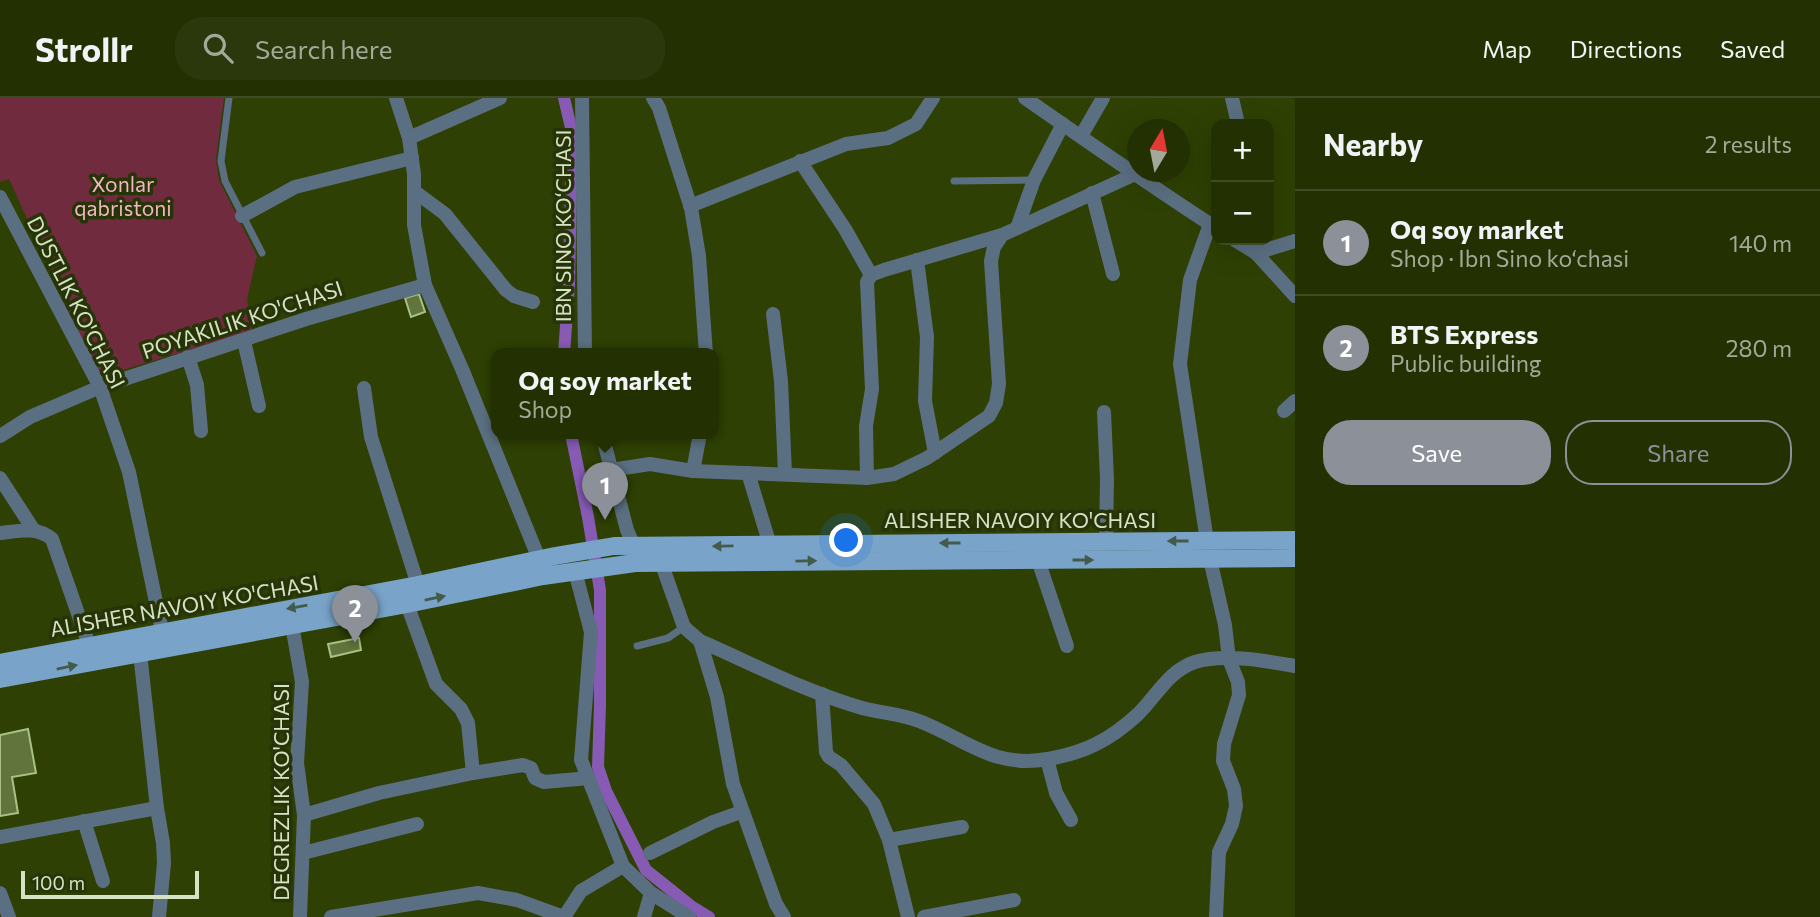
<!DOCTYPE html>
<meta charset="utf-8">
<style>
body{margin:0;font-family:Commissioner,sans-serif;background:#2a380c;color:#f1f3f6}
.controls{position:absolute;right:21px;top:21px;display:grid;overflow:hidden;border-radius:14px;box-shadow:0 7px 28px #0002}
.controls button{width:63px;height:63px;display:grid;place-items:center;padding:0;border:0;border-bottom:2px solid #3f4b24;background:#223002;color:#f1f3f6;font:35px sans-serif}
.compass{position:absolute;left:1127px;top:21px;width:63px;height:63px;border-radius:50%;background:#223002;box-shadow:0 7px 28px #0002;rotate:10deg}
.scale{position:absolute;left:21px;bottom:18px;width:178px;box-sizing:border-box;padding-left:7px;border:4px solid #d6e2c4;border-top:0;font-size:19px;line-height:24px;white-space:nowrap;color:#d6e2c4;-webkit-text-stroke:5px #263408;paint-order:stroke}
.you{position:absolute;left:847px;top:443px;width:24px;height:24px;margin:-18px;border:5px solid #fff;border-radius:50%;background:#1a73e8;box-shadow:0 0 0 10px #1a73e833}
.badge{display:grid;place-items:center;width:46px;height:46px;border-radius:50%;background:#8c9099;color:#fff;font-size:23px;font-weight:700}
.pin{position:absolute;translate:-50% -58px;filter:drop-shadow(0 2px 4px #0008)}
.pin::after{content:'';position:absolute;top:37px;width:24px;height:21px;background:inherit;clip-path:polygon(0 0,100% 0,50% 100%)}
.popup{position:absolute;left:491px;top:250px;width:228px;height:91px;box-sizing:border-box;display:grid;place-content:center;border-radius:14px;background:#223002;filter:drop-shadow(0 2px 5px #0005);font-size:23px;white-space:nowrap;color:#a2a999}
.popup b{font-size:26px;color:#f1f3f6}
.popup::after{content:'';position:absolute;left:50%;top:100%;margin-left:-14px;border:14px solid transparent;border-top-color:#223002}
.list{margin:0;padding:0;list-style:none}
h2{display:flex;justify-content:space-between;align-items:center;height:91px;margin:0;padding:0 28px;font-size:30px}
h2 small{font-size:23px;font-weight:400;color:#a2a999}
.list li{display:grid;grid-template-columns:46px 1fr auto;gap:21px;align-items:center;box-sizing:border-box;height:105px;padding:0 28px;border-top:2px solid #3f4b24}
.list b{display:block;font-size:26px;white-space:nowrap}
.list p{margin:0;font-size:23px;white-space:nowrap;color:#a2a999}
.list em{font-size:23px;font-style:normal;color:#a2a999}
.actions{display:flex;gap:14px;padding:21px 28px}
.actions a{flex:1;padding:16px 0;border:2px solid #8c9099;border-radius:28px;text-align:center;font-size:24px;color:#8c9099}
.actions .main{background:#8c9099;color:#fff}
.icon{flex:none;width:38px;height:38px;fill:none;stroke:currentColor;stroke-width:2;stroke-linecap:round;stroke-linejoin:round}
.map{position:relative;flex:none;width:1295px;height:819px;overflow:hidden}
header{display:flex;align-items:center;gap:42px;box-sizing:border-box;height:98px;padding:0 35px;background:#223002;border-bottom:2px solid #3f4b24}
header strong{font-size:33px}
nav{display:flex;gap:38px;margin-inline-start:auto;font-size:24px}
.search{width:490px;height:63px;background:#2a380c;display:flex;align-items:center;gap:18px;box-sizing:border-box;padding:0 24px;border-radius:28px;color:#a2a999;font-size:26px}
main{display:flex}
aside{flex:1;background:#223002}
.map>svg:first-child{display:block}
.green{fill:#712b3f}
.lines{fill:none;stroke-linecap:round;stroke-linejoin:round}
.canal{stroke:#875ab4;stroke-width:12}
.building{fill:#60743c;stroke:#aac185;stroke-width:2}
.lane{stroke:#5a6f81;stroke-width:7}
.street{stroke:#5a6f81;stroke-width:14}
.primary{stroke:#79a3c8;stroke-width:18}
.oneway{fill:#435b4b}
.labels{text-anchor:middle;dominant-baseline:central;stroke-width:7;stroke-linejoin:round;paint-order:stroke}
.park-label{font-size:21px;fill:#f0b7c2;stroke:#263408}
.street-label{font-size:21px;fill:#d6e2c4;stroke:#263408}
</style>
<header>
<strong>Strollr</strong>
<div class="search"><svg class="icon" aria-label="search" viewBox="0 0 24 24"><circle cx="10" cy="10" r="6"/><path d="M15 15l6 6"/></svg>Search here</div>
<nav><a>Map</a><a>Directions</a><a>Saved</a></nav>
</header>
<main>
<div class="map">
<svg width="1295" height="819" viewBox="0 0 1295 819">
<rect width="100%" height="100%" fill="#2e4003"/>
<polygon class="green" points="0,0 224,0 216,61 219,82 257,158 247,201 252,233 99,279 9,81 0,84"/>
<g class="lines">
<g class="canal">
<polyline points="564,256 569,187 572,34 564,0"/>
<polyline points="571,336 588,419 600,492 600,607 598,669 606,693 646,772 691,808 709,819"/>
</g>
</g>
<g class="building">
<polygon points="419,196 425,214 411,219 405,200"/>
<polygon points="359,540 361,552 331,559 328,546"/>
<polygon points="28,631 36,675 12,679 18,715 0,718 0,637"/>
</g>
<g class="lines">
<g class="lane">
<polyline points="229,0 221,63 225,83 262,155"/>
<polyline points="954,83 1034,82"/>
<polyline points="637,548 668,540 684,529"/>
</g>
<g class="street">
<polyline points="396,0 409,40 414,76 414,127 425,187 462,271 539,461"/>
<polyline points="582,0 585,256"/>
<polyline points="653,0 659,10 691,110 699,158 706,256"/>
<path d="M1025,0C1088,44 1151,88 1216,130"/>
<polyline points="1232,0 1238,26"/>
<polyline points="1081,38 1103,0"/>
<polyline points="409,40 500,0"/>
<polyline points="800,63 845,131 871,177"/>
<polyline points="414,93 445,116 506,192 514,198 533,204"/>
<polyline points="1092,95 1113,176"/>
<polyline points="0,99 100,289 129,374 162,533"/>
<polyline points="690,108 846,46 888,40 916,26 933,0"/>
<polyline points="242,118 295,89 412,60"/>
<polyline points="1017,130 1034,82 1063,26"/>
<polyline points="1235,142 1256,155 1295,198"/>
<polyline points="1255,142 1256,155 1295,143"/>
<polyline points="917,162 927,239 925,303 935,355"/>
<polyline points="773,216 781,283 785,376"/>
<polyline points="244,243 259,308"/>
<polyline points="188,259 197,287 201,333"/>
<polyline points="364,290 371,339 418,487"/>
<polyline points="1284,313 1295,303"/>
<polyline points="1104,314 1107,381 1106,444"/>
<polyline points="602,336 627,432 634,448 635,456"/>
<polyline points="0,338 30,319 100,289 306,221 425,187"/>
<polyline points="611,372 650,366 693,373 867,380 894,376 927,360 989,318 996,305 999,286 991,163 994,149 1002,137 1133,77"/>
<polyline points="693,373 700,336"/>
<polyline points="748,375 770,447"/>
<polyline points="0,380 33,431"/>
<polyline points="867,380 866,328 872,291 867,184 871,177 884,172 1002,137"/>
<path d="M0,435C19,433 36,428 52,441L89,547"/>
<polyline points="1207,443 1180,266 1190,182 1210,126"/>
<polyline points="661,457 661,464 684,529 700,543 717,599 733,686 776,806 784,819"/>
<polyline points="1210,461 1225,527 1229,561 1238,584 1239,597 1224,646 1223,663 1234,691 1236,708 1232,726 1219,754 1216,819"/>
<polyline points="1038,462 1067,548"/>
<polyline points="575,473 591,534 581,662 623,768 651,795 689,819"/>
<polyline points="407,506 436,586 461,611 468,625 473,675 523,667 531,670 535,680 544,684 589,680"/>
<polyline points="292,527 302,584 297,665 304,717 300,819"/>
<path d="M700,543C753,566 806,594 862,610C881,615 901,616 919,623C966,641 993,671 1048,661C1084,655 1110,642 1137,617C1156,599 1168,573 1195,564C1224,555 1266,563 1295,568"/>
<polyline points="140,555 157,710 163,745 164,765 159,819"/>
<polyline points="822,596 826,654 829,659 841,667 874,706 889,742 908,819"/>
<polyline points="1047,661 1056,695 1071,722"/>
<polyline points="304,717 379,695 473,675"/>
<polyline points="84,723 103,783"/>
<polyline points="0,739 157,710"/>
<polyline points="889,742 962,729"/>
<polyline points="303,755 417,726"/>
<polyline points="650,755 713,724 741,714"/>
<polyline points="0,795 9,819"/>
<polyline points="331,819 478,795 517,802 564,819 581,793 623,768"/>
<polyline points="644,819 651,795"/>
<polyline points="924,819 1014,802"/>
</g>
<g class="primary">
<polyline points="0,565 418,487 555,458 614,448 1295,442"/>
<polyline points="0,581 407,506 543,478 635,465 1295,460"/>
</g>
</g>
<defs><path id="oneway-solid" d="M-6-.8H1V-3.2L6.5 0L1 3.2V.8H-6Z" transform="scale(1.75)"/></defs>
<g class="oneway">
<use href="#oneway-solid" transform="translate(1178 443) rotate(180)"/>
<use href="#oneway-solid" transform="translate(950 445) rotate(180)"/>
<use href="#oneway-solid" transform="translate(723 448) rotate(179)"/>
<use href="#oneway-solid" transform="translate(1083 462)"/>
<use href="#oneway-solid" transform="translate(806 463) rotate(-1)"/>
<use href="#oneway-solid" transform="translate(435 500) rotate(-11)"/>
<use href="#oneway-solid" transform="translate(297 509) rotate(170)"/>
<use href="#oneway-solid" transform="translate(67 569) rotate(-11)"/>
</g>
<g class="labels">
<g class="park-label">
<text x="123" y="85">Xonlar<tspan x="123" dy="24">qabristoni</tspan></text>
</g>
<g class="street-label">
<text transform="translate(562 128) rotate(-90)">IBN SINO KO‘CHASI</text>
<text transform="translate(77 204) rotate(63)">DUSTLIK KO'CHASI</text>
<text transform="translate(242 221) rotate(-18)">POYAKILIK KO'CHASI</text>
<text x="1020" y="421">ALISHER NAVOIY KO'CHASI</text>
<text transform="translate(184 507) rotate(-10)">ALISHER NAVOIY KO'CHASI</text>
<text transform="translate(280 694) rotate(-90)">DEGREZLIK KO'CHASI</text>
</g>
</g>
</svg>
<div class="controls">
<button>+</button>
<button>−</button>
</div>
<svg class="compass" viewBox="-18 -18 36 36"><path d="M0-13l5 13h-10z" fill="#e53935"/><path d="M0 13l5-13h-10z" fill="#a2a999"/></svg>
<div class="scale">100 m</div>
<div class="you"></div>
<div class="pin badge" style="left:605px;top:422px">1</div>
<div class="popup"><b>Oq soy market</b>Shop</div>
<div class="pin badge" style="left:355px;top:545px">2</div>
</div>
<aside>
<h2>Nearby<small>2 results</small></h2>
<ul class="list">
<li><span class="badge">1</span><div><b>Oq soy market</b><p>Shop · Ibn Sino ko‘chasi</p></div><em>140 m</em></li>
<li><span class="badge">2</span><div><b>BTS Express</b><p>Public building</p></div><em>280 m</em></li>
</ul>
<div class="actions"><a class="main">Save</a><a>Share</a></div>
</aside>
</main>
